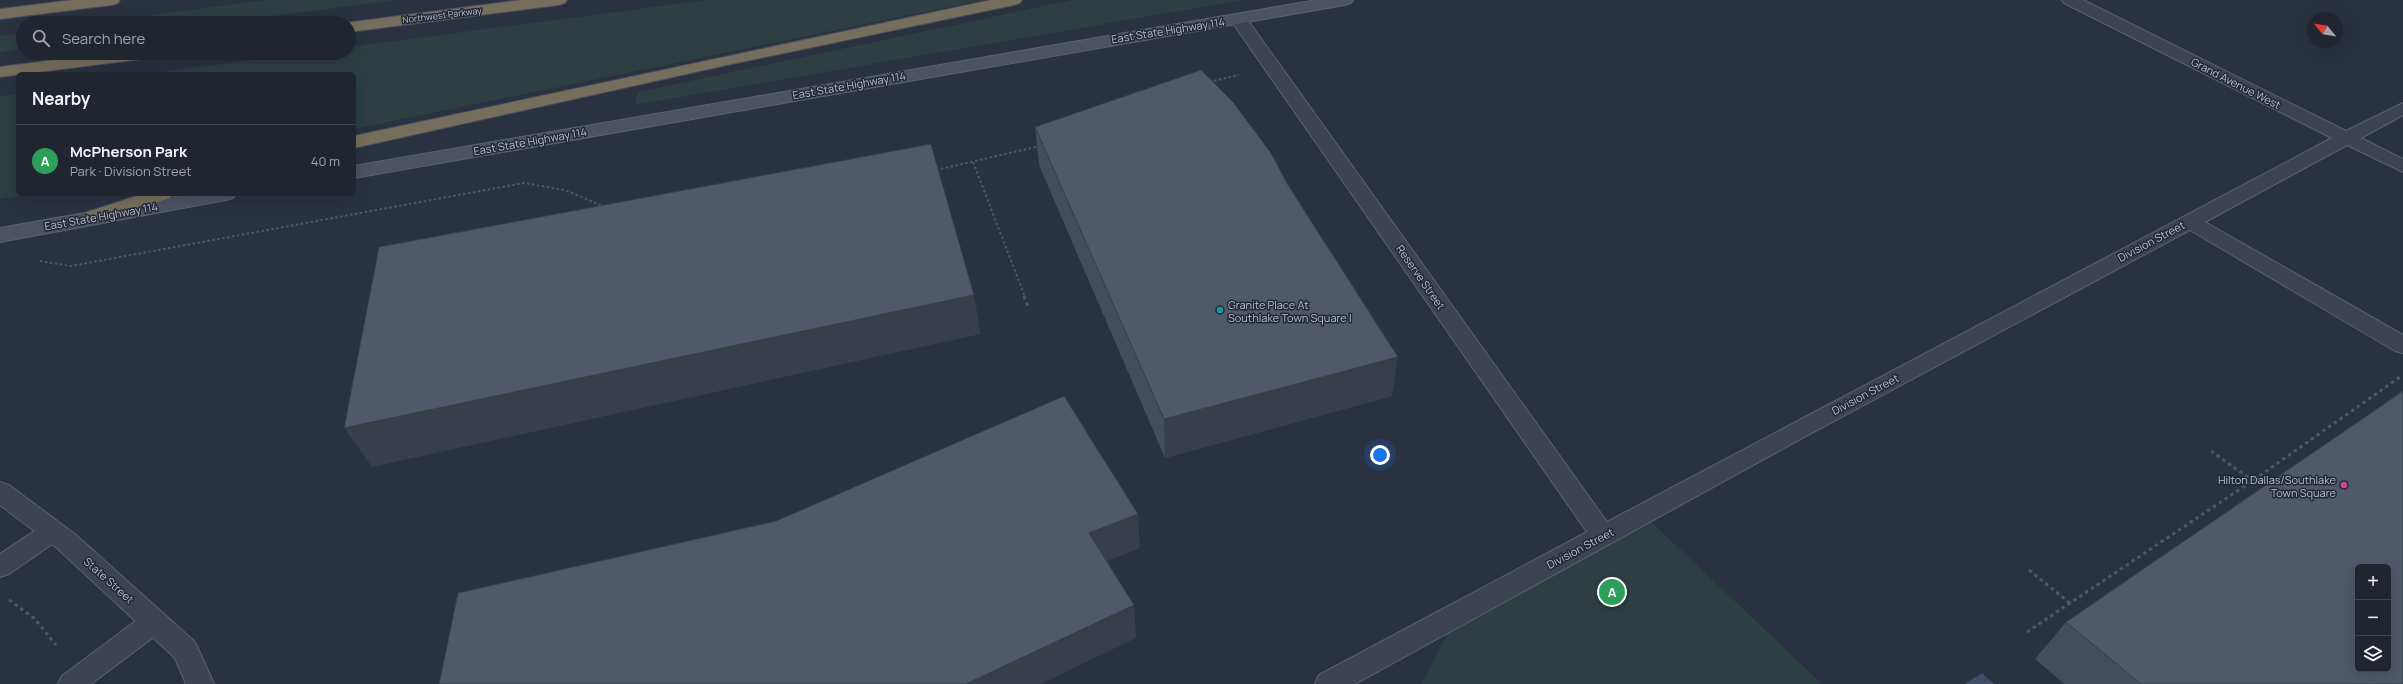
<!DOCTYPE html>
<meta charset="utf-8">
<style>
body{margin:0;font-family:Manrope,sans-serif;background:#2d313c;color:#f1f3f6}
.controls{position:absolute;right:12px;bottom:12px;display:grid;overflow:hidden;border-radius:6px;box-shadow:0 4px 16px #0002}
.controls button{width:36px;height:36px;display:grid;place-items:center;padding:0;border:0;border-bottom:1px solid #3d424c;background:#202530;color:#f1f3f6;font:20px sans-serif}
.compass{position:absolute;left:2307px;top:12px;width:36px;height:36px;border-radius:50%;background:#202530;box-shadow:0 4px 16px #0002;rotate:300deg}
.you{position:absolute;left:1380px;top:455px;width:14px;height:14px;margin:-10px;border:3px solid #fff;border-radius:50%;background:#1a73e8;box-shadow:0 0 0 6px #1a73e833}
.badge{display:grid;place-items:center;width:26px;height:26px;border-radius:50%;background:#9cb2ee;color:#fff;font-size:13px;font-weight:700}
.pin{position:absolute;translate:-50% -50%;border:2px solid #fff;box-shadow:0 1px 4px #0006}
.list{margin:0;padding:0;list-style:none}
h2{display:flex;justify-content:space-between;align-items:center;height:52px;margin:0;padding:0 16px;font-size:17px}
h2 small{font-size:13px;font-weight:400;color:#a2a5ab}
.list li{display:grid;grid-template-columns:26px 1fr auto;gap:12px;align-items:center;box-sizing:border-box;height:72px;padding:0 16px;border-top:1px solid #3d424c}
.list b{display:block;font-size:15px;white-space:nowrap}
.list p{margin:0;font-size:13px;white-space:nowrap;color:#a2a5ab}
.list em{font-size:13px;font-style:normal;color:#a2a5ab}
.icon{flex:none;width:22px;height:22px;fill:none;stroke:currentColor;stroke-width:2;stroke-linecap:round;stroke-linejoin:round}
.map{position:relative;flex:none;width:2403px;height:684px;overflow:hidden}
.search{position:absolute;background:#202530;box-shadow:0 4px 16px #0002;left:16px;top:16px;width:340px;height:44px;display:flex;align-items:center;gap:10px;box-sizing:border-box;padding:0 14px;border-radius:22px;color:#a2a5ab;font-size:15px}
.panel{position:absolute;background:#202530;box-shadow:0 4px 16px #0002;left:16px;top:72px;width:340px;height:124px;border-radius:6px}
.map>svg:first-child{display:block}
.green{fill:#2d3f42}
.water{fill:#414d68}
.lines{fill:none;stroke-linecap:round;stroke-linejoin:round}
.lane-casing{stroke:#5c616e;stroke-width:2}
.street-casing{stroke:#5c616e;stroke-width:2}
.secondary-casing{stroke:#5c616e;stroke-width:2}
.highway-casing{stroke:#484e5b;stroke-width:2}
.path-far1{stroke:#4c5b60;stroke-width:2;stroke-dasharray:2.5 2.5;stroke-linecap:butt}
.path{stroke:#4c5b60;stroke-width:3;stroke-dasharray:3.5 3.5;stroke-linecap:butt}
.lane{fill:#3e4351;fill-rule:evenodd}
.street{fill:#3e4351;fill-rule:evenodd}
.secondary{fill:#4c5263;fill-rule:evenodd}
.highway{fill:#766e5c;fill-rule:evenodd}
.wall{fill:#454c5a}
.shaded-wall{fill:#383e4a}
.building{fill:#505869;stroke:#383e4a;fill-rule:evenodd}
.culture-dot{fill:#0f9aa8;stroke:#222836;stroke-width:1.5}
.hotel-dot{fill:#d1479c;stroke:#222836;stroke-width:1.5}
.labels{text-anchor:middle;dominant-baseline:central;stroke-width:3;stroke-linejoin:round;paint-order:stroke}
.far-street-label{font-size:9px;fill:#bbbfcb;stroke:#222836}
.street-label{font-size:11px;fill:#bbbfcb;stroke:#222836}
.poi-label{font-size:11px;fill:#bbbfcb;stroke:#222836;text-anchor:start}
</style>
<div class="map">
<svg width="2403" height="684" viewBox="0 0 2403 684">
<rect width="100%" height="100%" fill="#2a3140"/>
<g class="green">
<polygon points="265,0 398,0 217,23 90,23"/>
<polygon points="707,0 983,0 354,129 354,74 147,74 303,53 349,53 349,47"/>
<polygon points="1072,0 1244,0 635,105 638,92"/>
<polygon points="23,32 23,49 0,52 0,36"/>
<polygon points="18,94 18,194 31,194 0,199 0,96"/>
<polygon points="1643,514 1822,684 1421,684 1457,615"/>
</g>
<polygon class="water" points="1982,673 1994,684 1965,684"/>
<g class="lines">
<defs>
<g id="lane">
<polygon points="53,521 61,524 65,531 61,538 9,574 0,577 0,554 45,524"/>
<polygon points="154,611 163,614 167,622 163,630 91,684 58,684 62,676 145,614"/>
</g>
<g id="street">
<polygon points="2062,0 2083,0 2346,131 2403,103 2403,115 2361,138 2403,159 2403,172 2347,145 2205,222 2403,335 2403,353 2395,351 2190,230 1806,436 1355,684 1315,684 1319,675 1587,532 1230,19 1232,15 1244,15 1607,522 2332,138 2064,3"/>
<polygon points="0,482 9,485 76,535 195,642 214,684 186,684 175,658 58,549 0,505"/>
</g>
<g id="secondary">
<polygon points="1317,0 1353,0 1351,3 1345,5 354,178 354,166"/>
<polygon points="192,194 236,194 233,198 226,200 0,242 0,228"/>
</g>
<g id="highway">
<polygon points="73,0 120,0 118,3 112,5 0,19 0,9"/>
<polygon points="521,0 567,0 565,3 559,5 349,32 349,23 345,23"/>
<polygon points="991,0 1022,0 1020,3 1014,5 727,65 354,148 354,136"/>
<polygon points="108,53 158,53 155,57 149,58 0,77 0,67"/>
<polygon points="143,194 173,194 170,198 94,223 87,222 84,217 87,212"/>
</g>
</defs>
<use href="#lane" class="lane-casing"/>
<use href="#street" class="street-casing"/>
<use href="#secondary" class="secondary-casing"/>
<use href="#highway" class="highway-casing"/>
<g class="path-far1">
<polyline points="1209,82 1239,75"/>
<polyline points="973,162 1025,297"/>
<polyline points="936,170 1040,146"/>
<polyline points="40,261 71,266 524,183 565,190 605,207"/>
</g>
<g class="path">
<polyline points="1024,296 1029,309"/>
<polyline points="2211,451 2253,481"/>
<polyline points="2029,570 2071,604"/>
<polyline points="9,600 34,618 56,645"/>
<polyline points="2027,632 2255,479 2400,377"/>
</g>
<use href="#lane" class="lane"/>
<use href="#street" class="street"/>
<use href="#secondary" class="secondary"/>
<use href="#highway" class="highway"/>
</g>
<g class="wall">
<polygon points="1035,127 1288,185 1392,396 1165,458 1039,165"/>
<polygon points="2066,622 2403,684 2064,684 2035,659"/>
</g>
<g class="shaded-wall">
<polygon points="974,295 981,334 372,467 344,428"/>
<polygon points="1398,357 1392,396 1165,458 1164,419"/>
<polygon points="1138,514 1140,548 1093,567 1089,533"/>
<polygon points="1134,605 1136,638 1041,684 966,684"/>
</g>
<g class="building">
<polygon points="1201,70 1233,102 1271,153 1288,185 1398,357 1164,419 1035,127"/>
<polygon points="931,144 974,295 344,428 379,247"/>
<path d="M2403,391V684H2141L2066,622ZM2358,567H2388V669H2358Z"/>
<polygon points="1064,396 1138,514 1089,533 1134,605 966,684 439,684 458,593 776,521"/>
</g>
<circle class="culture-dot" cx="1220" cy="310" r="4"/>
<circle class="hotel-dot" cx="2344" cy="485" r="4"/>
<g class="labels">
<g class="far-street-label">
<text transform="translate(442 15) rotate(-7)">Northwest Parkway</text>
</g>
<g class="street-label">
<text transform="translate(1168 30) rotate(-9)">East State Highway 114</text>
<text transform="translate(2236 83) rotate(27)">Grand Avenue West</text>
<text transform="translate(849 85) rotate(-10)">East State Highway 114</text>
<text transform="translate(530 141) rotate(-10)">East State Highway 114</text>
<text transform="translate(101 216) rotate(-10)">East State Highway 114</text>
<text transform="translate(2151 241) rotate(-28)">Division Street</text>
<text transform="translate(1421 277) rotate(55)">Reserve Street</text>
<text transform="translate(1865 394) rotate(-28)">Division Street</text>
<text transform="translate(1580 548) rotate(-28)">Division Street</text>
<text transform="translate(109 580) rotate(42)">State Street</text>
</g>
<g class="poi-label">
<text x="1228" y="304">Granite Place At<tspan x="1228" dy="13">Southlake Town Square I</tspan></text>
<text x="2336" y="479" text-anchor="end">Hilton Dallas/Southlake<tspan x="2336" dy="13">Town Square</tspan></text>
</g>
</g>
</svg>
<div class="controls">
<button>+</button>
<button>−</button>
<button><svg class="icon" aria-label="layers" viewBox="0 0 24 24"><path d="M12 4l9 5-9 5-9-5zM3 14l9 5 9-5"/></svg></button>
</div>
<svg class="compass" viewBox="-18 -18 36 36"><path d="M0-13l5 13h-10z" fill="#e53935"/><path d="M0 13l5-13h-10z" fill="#a2a5ab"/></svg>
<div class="you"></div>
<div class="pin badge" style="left:1612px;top:592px;background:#2e9e5b">A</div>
<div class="search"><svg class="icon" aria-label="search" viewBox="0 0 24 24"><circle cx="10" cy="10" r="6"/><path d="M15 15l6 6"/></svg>Search here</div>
<section class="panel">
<h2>Nearby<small></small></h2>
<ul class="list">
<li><span class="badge" style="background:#2e9e5b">A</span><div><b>McPherson Park</b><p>Park · Division Street</p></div><em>40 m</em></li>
</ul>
</section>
</div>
